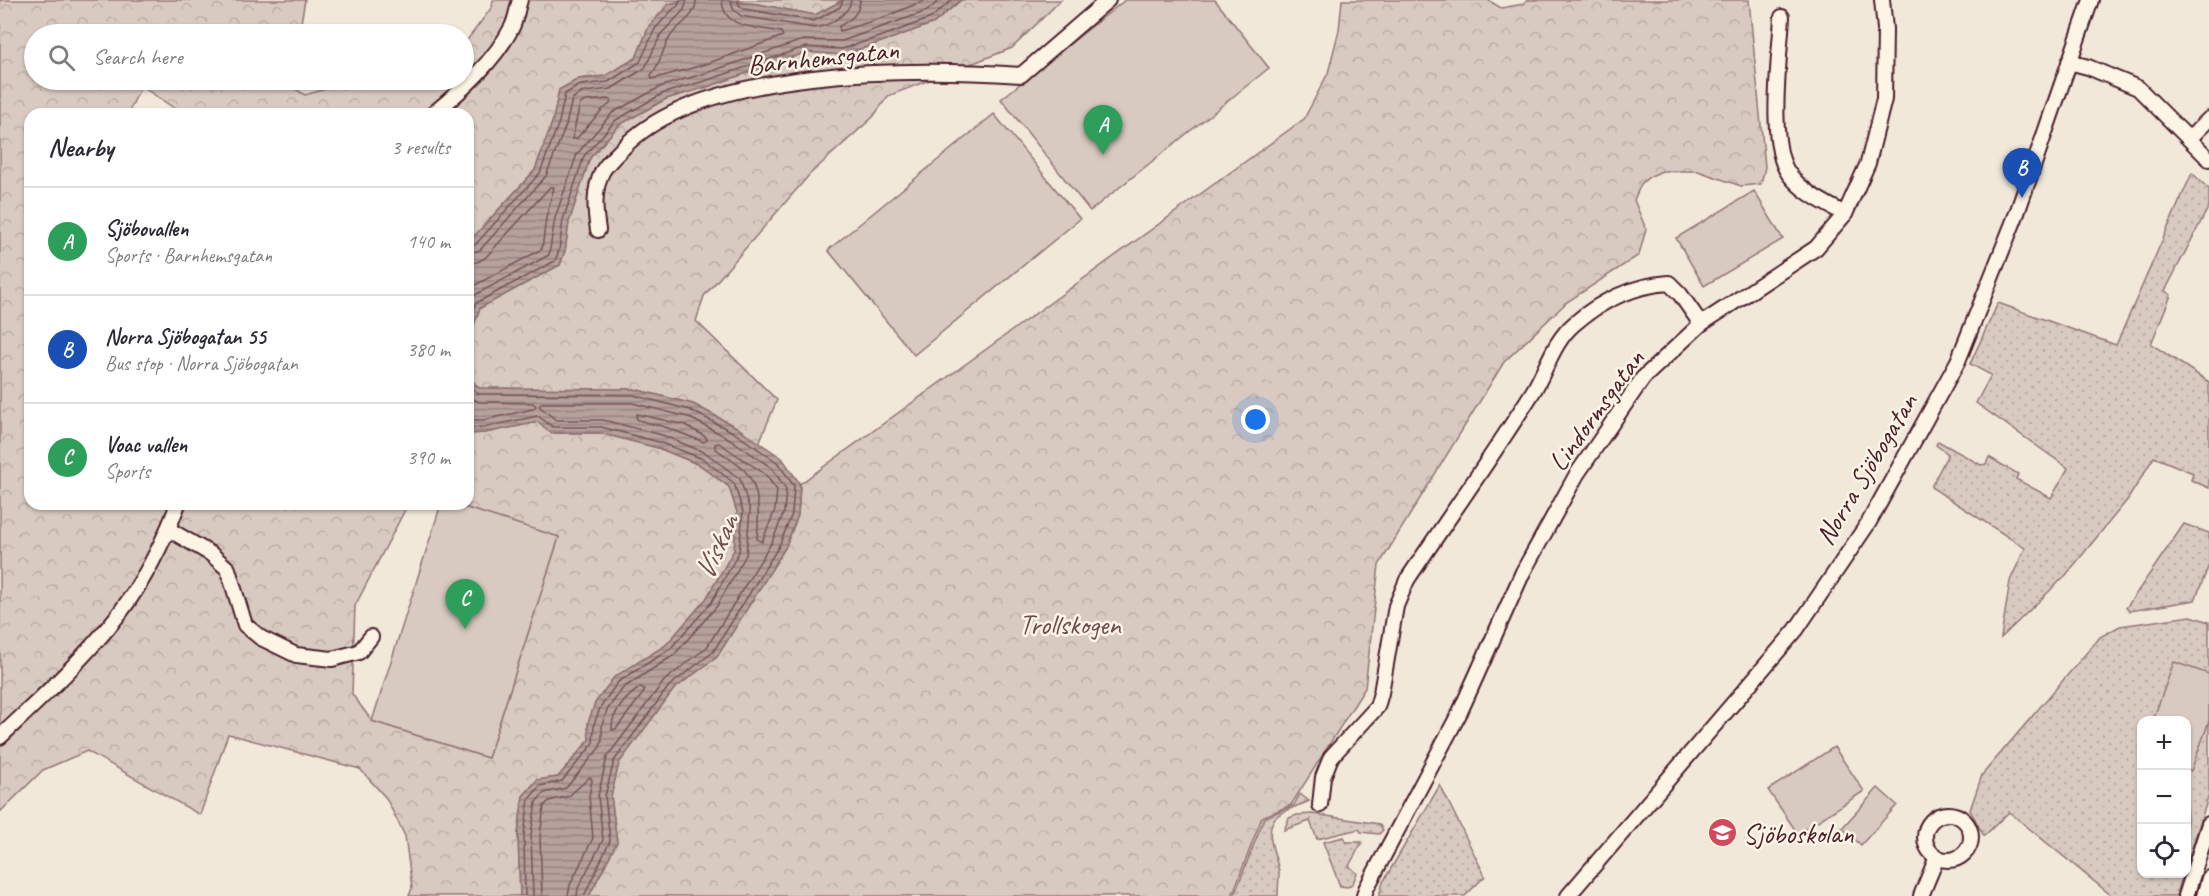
<!DOCTYPE html>
<meta charset="utf-8">
<style>
body{margin:0;font-family:Caveat,sans-serif;background:#f7f7f7;color:#2b2b33}
.controls{position:absolute;right:18px;bottom:18px;display:grid;overflow:hidden;border-radius:12px;box-shadow:0 2px 4px #0004}
.controls button{width:54px;height:54px;display:grid;place-items:center;padding:0;border:0;border-bottom:2px solid #e1e1e2;background:#fff;color:#2b2b33;font:30px sans-serif}
.you{position:absolute;left:1256px;top:420px;width:21px;height:21px;margin:-15px;border:4px solid #fff;border-radius:50%;background:#1a73e8;box-shadow:0 0 0 9px #1a73e833}
.badge{display:grid;place-items:center;width:39px;height:39px;border-radius:50%;background:#2563eb;color:#fff;font-size:20px;font-weight:700}
.pin{position:absolute;translate:-50% -50px;filter:drop-shadow(0 2px 3px #0008)}
.pin::after{content:'';position:absolute;top:32px;width:21px;height:18px;background:inherit;clip-path:polygon(0 0,100% 0,50% 100%)}
.list{margin:0;padding:0;list-style:none}
h2{display:flex;justify-content:space-between;align-items:center;height:78px;margin:0;padding:0 24px;font-size:26px}
h2 small{font-size:20px;font-weight:400;color:#7c7c81}
.list li{display:grid;grid-template-columns:39px 1fr auto;gap:18px;align-items:center;box-sizing:border-box;height:108px;padding:0 24px;border-top:2px solid #e1e1e2}
.list b{display:block;font-size:22px;white-space:nowrap}
.list p{margin:0;font-size:20px;white-space:nowrap;color:#7c7c81}
.list em{font-size:20px;font-style:normal;color:#7c7c81}
.icon{flex:none;width:33px;height:33px;fill:none;stroke:currentColor;stroke-width:2;stroke-linecap:round;stroke-linejoin:round}
.map{position:relative;flex:none;width:2209px;height:896px;overflow:hidden}
.search{position:absolute;background:#fff;box-shadow:0 2px 4px #0004;left:24px;top:24px;width:450px;height:66px;display:flex;align-items:center;gap:15px;box-sizing:border-box;padding:0 21px;border-radius:33px;color:#7c7c81;font-size:22px}
.panel{position:absolute;background:#fff;box-shadow:0 2px 4px #0004;left:24px;top:108px;width:450px;height:402px;border-radius:18px}
.map>svg:first-child{display:block}
.grass{fill:url(#grass-dots);stroke:#917476;stroke-width:1.5}
.forest{fill:url(#forest-crowns);stroke:#917476;stroke-width:1.5}
.garden{fill:#d8cac0;stroke:#917476;stroke-width:1.5}
.water{fill:url(#water-rules);stroke:#8b6d6f;stroke-width:1.5}
.lines{fill:none;stroke-linecap:round;stroke-linejoin:round}
.shore{stroke:#755358;stroke-width:1.5}
.minor-casing{stroke:#4a1f2b;stroke-width:18}
.minor{stroke:#fcf5e5;stroke-width:14}
.labels{text-anchor:middle;dominant-baseline:central;stroke-width:5;stroke-linejoin:round;paint-order:stroke}
.street-label{font-size:28px;fill:#4a1f2b;stroke:#fcf5e5}
.park-label{font-size:28px;fill:#6e4a50;stroke:#fcf5e5}
.poi-label{font-size:28px;fill:#4a1f2b;stroke:#fcf5e5;text-anchor:start}
.water-label{font-size:30px;font-style:italic;fill:#704c53;stroke:#fcf5e5}
</style>
<div class="map">
<svg width="2209" height="896" viewBox="0 0 2209 896">
<defs>
<pattern id="grass-dots" width="8" height="8" patternUnits="userSpaceOnUse" patternTransform="scale(1.5)"><rect width="8" height="8" fill="#d8cac0"/><path d="M2 2h.1M6 6h.1" fill="none" stroke="#bbada5" stroke-width="1.8" stroke-linecap="round"/></pattern>
<pattern id="forest-crowns" width="20" height="18" patternUnits="userSpaceOnUse" patternTransform="scale(1.5)"><rect width="20" height="18" fill="#d8cac0"/><path d="M2 6a3 3 0 1 1 6 0M12 15a3 3 0 1 1 6 0" fill="none" stroke="#bbada5"/></pattern>
<pattern id="water-rules" width="6" height="5" patternUnits="userSpaceOnUse" patternTransform="scale(1.5)"><rect width="6" height="5" fill="#b6a19c"/><path d="M0 2.5h6" fill="none" stroke="#96837f"/></pattern>
</defs>
<rect width="100%" height="100%" fill="#f1e8da"/>
<filter id="ink" filterUnits="userSpaceOnUse"><feTurbulence type="fractalNoise" baseFrequency=".0167" numOctaves="2"/><feDisplacementMap in="SourceGraphic" scale="12" xChannelSelector="R" yChannelSelector="G"/><feConvolveMatrix kernelMatrix="1 2 1 2 8 2 1 2 1" color-interpolation-filters="sRGB"/></filter>
<g filter="url(#ink)">
<g class="grass">
<polygon points="2192,173 2209,189 2209,206 2165,291 2171,295 2151,344 2209,382 2209,488 2191,480 2193,473 2154,457 2128,499 2066,575 2001,638 2010,581 2025,548 1931,487 1948,454 1936,445 1938,441 1981,465 1986,464 1989,457 2018,474 2016,479 2051,498 2068,468 1976,403 1991,375 1970,364 1998,303 2116,345"/>
<polygon points="2184,524 2209,533 2209,565 2195,600 2130,611 2126,608"/>
<polygon points="2191,616 2209,622 2209,795 2187,863 2186,720 2142,720 2142,874 2183,874 2176,896 2112,896 2009,812 1984,836 1970,810 1982,775 2100,637 2120,626"/>
<polygon points="1440,785 1485,876 1465,896 1379,896 1383,882"/>
<path d="M1300,794L1309,801C1299,806 1278,811 1273,821C1265,836 1277,857 1279,872C1279,880 1278,888 1278,896H1234L1264,818L1294,805Z"/>
<polygon points="1313,814 1379,824 1383,830 1379,834 1361,832 1359,829 1317,839 1310,821 1284,830 1289,818 1297,815"/>
<polygon points="1344,837 1346,842 1362,842 1349,866 1357,873 1353,883 1348,887 1340,886 1323,842"/>
</g>
<g class="forest">
<polygon points="0,0 305,0 299,34 34,34 34,80 290,80 289,85 305,95 336,86 387,83 398,80 464,80 464,42 468,39 492,7 493,0 686,0 669,4 649,26 636,58 605,76 578,79 559,90 553,120 535,170 468,243 468,114 183,114 141,86 128,114 30,114 30,504 408,504 355,606 352,694 372,721 488,758 559,537 454,504 468,504 468,434 485,433 538,422 551,433 600,433 658,448 700,465 729,487 737,512 734,550 706,599 666,645 614,678 595,703 588,723 589,740 558,777 537,780 523,796 518,834 520,896 409,896 412,888 405,836 386,798 360,769 228,734 200,815 87,751 43,770 0,812"/>
<polygon points="719,0 843,0 815,15 758,4"/>
<polygon points="961,0 1061,0 1012,48 888,96 873,117 810,174 704,296 696,321 777,400 759,443 736,427 693,404 634,389 479,388 468,376 468,342 480,308 560,265 565,251 569,222 590,158 619,125 666,99 710,86 807,52 843,55 890,39 934,23"/>
<polygon points="1342,0 1488,0 1501,8 1524,4 1527,0 1749,0 1765,167 1761,184 1741,186 1698,171 1662,171 1649,177 1641,184 1634,200 1646,229 1639,255 1567,302 1504,362 1379,565 1365,688 1291,805 1262,817 1232,896 589,896 617,842 611,796 619,763 674,689 717,657 785,548 798,515 800,484 1304,119 1328,73 1339,30"/>
</g>
<g class="garden">
<polygon points="1125,0 1215,0 1269,68 1090,211 1001,99"/>
<polygon points="994,114 1080,219 914,355 828,250"/>
<polygon points="1754,191 1783,239 1704,286 1676,238"/>
<polygon points="441,504 454,504 559,537 488,758 372,721"/>
<polygon points="2174,662 2209,674 2209,721 2191,771 2187,769 2186,720 2153,720"/>
<polygon points="1834,747 1864,791 1798,834 1768,790"/>
<polygon points="1878,788 1897,805 1861,845 1842,828"/>
</g>
<g class="water">
<polygon points="686,0 719,0 758,4 815,15 843,0 961,0 934,23 890,39 843,55 807,52 710,86 666,99 619,125 590,158 569,222 565,251 560,265 480,308 468,342 468,243 535,170 553,120 559,90 578,79 605,76 636,58 649,26 669,4"/>
<polygon points="468,376 479,388 634,389 693,404 736,427 782,458 800,484 798,515 785,548 717,657 674,689 619,763 611,796 617,842 589,896 520,896 518,834 523,796 537,780 558,777 589,740 588,723 595,703 614,677 666,645 706,599 734,550 737,512 729,487 700,465 658,448 600,433 551,433 538,422 485,433 468,434"/>
</g>
<g class="lines">
<g class="shore">
<path d="M696,0C696,18 679,23 670,37C662,49 661,64 651,75L652,79L703,65L783,36L781,32C759,27 723,30 722,0"/>
<path d="M731,0L733,9L741,16L814,28C827,27 850,14 851,0"/>
<polyline points="738,0 739,5 744,9 814,21 840,7 843,0"/>
<path d="M860,0C859,14 851,20 839,26L840,31L882,18L926,0"/>
<polygon points="608,99 611,100 610,104 602,110 576,139 572,139 580,104 586,101"/>
<polyline points="468,247 475,245 540,173 559,122 565,94 580,85 608,82 640,62 655,29 672,10 678,6 680,0"/>
<polyline points="468,254 480,250 546,176 566,125 572,99 583,92 611,89 645,68 661,34 684,10 687,0"/>
<polyline points="468,263 477,262 485,258 550,187 554,187 546,218 542,249 468,289"/>
<polyline points="468,301 473,296 549,255 555,218 577,154 612,113 662,86 706,73 803,40 842,41 927,11 940,0"/>
<polyline points="468,321 476,303 555,261 559,250 563,220 584,156 616,120 664,93 708,80 805,47 842,49 888,34 931,18 952,0"/>
<polyline points="468,385 479,394 633,395 690,410 733,432 777,462 794,486 792,514 779,546 713,652 669,686 614,761 605,796 610,841 584,896"/>
<polyline points="468,396 479,402 533,403 536,406 533,409 484,420 468,420"/>
<polygon points="637,414 685,425 706,437 707,440 704,442 665,427 638,420 636,417"/>
<polyline points="468,428 484,427 538,416 553,427 601,427 659,442 703,459 734,483 743,512 739,552 711,603 670,649 618,682 601,706 594,724 593,744 562,781 540,786 529,799 524,835 525,896"/>
<path d="M719,443L765,474L777,490L775,510L762,542L757,539C759,519 761,488 745,471C737,463 725,456 715,448V444Z"/>
<path d="M641,687L644,689V692L616,729L612,730C610,714 628,695 641,687Z"/>
<polyline points="533,896 531,835 536,802 544,793 566,788 600,747 602,741 602,725 607,710 623,688 674,655 717,606 746,555 750,510 740,479 706,453 662,435 603,420 556,420 539,406 542,403 632,403 688,417 730,439 772,468 786,489 784,512 772,542 707,647 664,681 607,757 598,796 603,840 578,888 577,896"/>
<polyline points="542,896 540,836 544,806 549,801 569,796 590,777 592,780 589,796 593,838 570,885 568,896"/>
</g>
<defs>
<g id="minor">
<path d="M1782,17C1780,55 1767,145 1789,174C1803,193 1825,203 1845,214"/>
<polyline points="2069,62 2088,67 2138,88 2209,159"/>
<path d="M433,114C461,91 495,61 512,27C516,19 517,9 520,0"/>
<polyline points="2189,139 2209,119"/>
<path d="M598,230C595,211 593,191 602,172C607,163 616,155 623,148C701,66 914,68 1021,75L1108,0"/>
<polyline points="168,529 211,554 228,569 245,625 261,638 296,655 332,659 359,652 371,637"/>
<path d="M0,737C41,698 84,659 119,614C143,582 164,541 178,504"/>
<path d="M1320,805L1323,777L1331,757L1377,707L1381,693L1396,606L1407,580C1449,517 1494,454 1534,390C1547,368 1554,341 1574,324C1600,301 1635,285 1669,283L1680,294L1701,324"/>
<circle cx="1948" cy="837" r="23"/>
<polyline points="1364,896 1366,889 1460,712 1523,572 1577,474 1643,378 1701,324 1816,248 1845,214 1868,163 1884,99 1885,29 1882,0"/>
<polyline points="1568,896 1796,630 1869,522 1958,361 2017,213 2091,0"/>
<polyline points="1921,896 1937,857"/>
<polyline points="2186,896 2209,824"/>
<polyline points="2204,896 2209,878"/>
</g>
</defs>
<use href="#minor" class="minor-casing"/>
<use href="#minor" class="minor"/>
</g>
</g>
<defs>
<symbol id="school-disc" viewBox="-11 -11 22 22"><circle r="9.5" fill="#d1495b" stroke="#fcf5e5"/><path d="M0-5L7-2L0 1L-7-2ZM-4 1L0 2.5L4 1V4Q0 6-4 4Z" fill="#fff"/></symbol>
</defs>
<g fill-rule="evenodd">
<use href="#school-disc" x="1706" y="816" width="33" height="33"/>
</g>
<g class="labels">
<g class="street-label">
<text transform="translate(823 57) rotate(-6)">Barnhemsgatan</text>
<text transform="translate(1596 410) rotate(-54)">Lindormsgatan</text>
<text transform="translate(1866 469) rotate(-59)">Norra Sjöbogatan</text>
</g>
<g class="park-label">
<text x="1070" y="624">Trollskogen</text>
</g>
<g class="poi-label">
<text x="1743" y="833">Sjöboskolan</text>
</g>
<g class="water-label">
<text transform="translate(716 547) rotate(-66)">Viskan</text>
</g>
</g>
</svg>
<div class="controls">
<button>+</button>
<button>−</button>
<button><svg class="icon" aria-label="locate" viewBox="0 0 24 24"><circle cx="12" cy="12" r="6"/><path d="M12 2v4M12 18v4M2 12h4M18 12h4"/></svg></button>
</div>
<div class="you"></div>
<div class="pin badge" style="left:1103px;top:155px;background:#2e9e5b">A</div>
<div class="pin badge" style="left:2022px;top:198px;background:#1a4fb4">B</div>
<div class="pin badge" style="left:465px;top:629px;background:#2e9e5b">C</div>
<div class="search"><svg class="icon" aria-label="search" viewBox="0 0 24 24"><circle cx="10" cy="10" r="6"/><path d="M15 15l6 6"/></svg>Search here</div>
<section class="panel">
<h2>Nearby<small>3 results</small></h2>
<ul class="list">
<li><span class="badge" style="background:#2e9e5b">A</span><div><b>Sjöbovallen</b><p>Sports · Barnhemsgatan</p></div><em>140 m</em></li>
<li><span class="badge" style="background:#1a4fb4">B</span><div><b>Norra Sjöbogatan 55</b><p>Bus stop · Norra Sjöbogatan</p></div><em>380 m</em></li>
<li><span class="badge" style="background:#2e9e5b">C</span><div><b>Voac vallen</b><p>Sports</p></div><em>390 m</em></li>
</ul>
</section>
</div>
